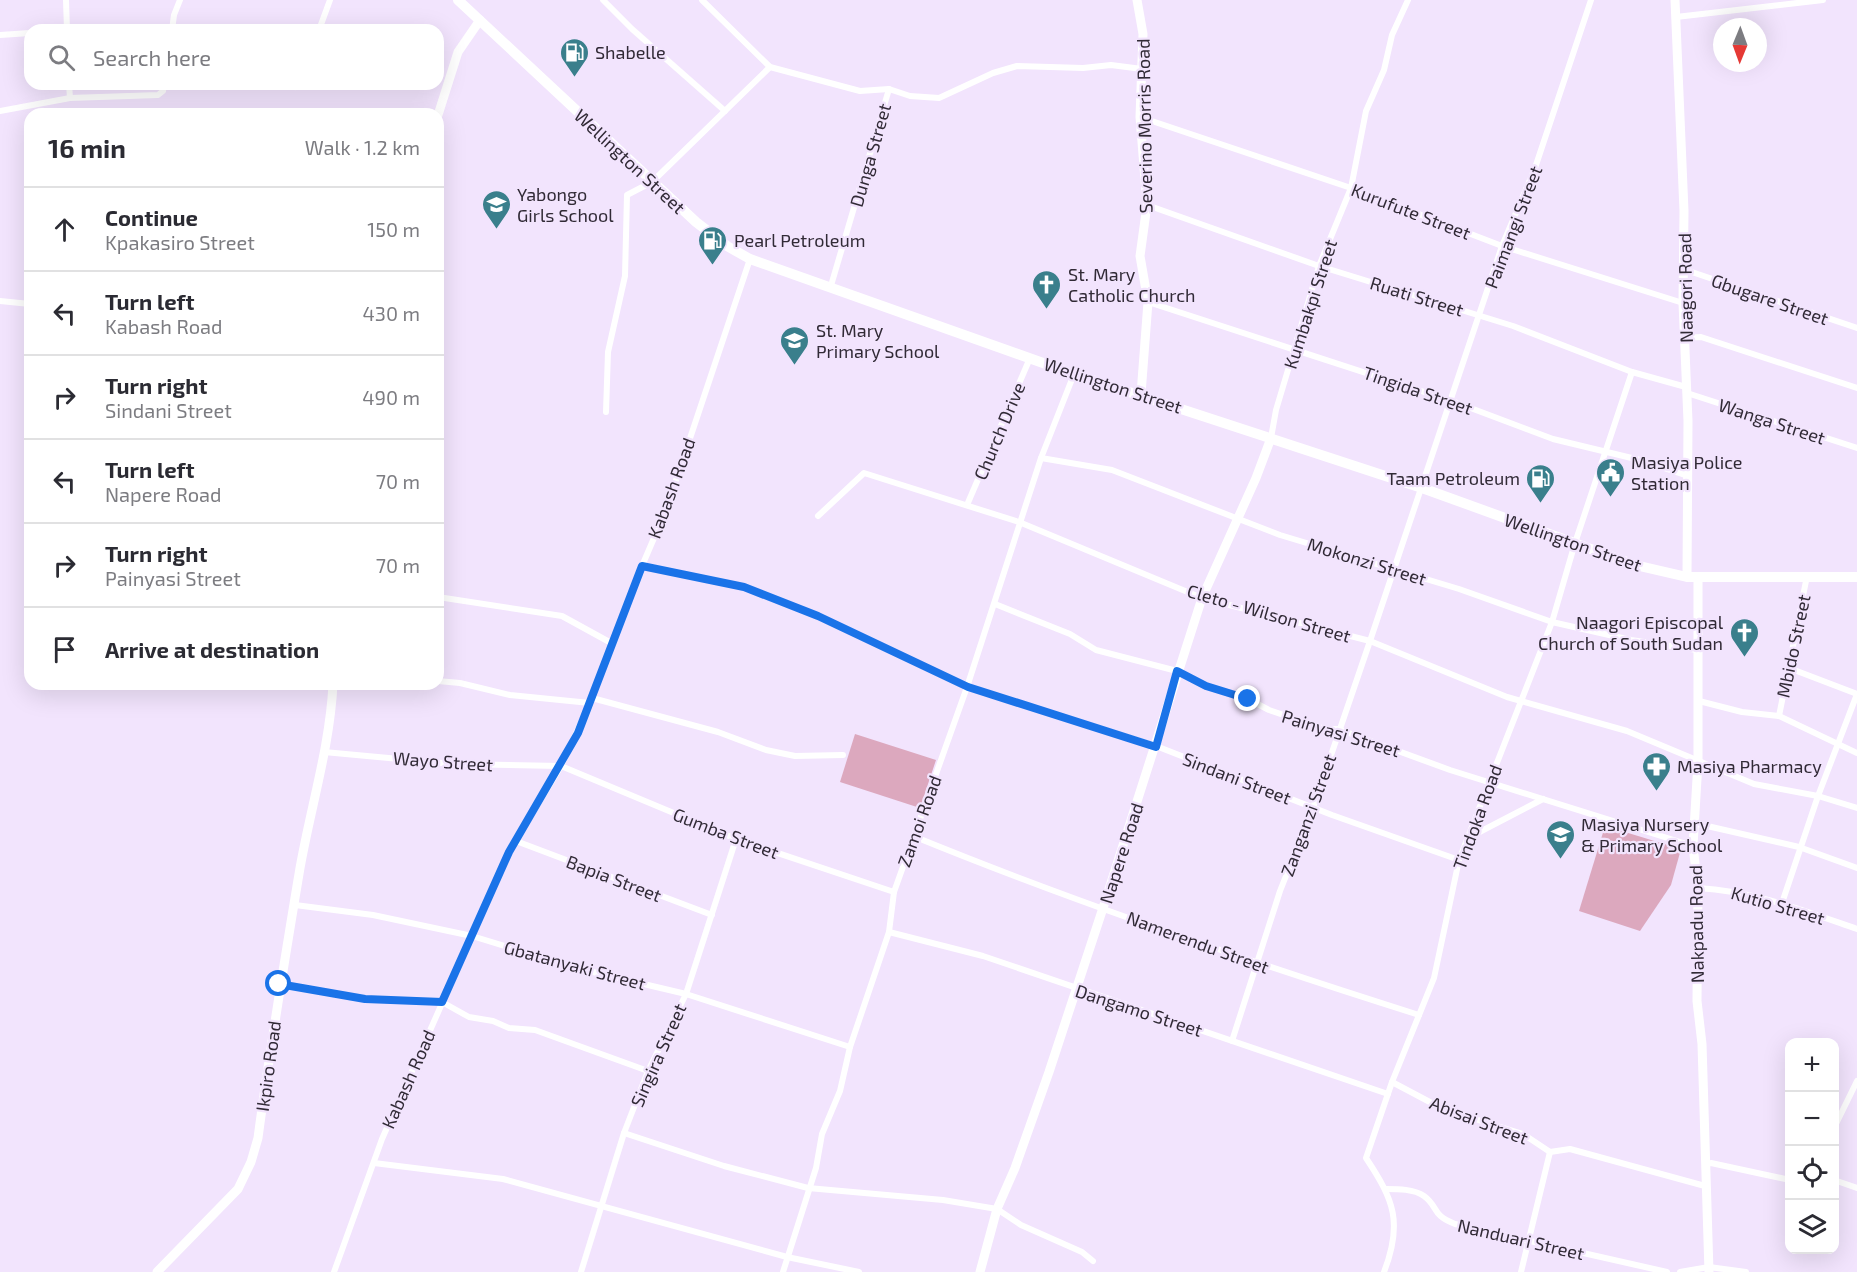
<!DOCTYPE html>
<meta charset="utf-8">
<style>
body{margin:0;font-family:"Exo 2",sans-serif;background:#f2f2f3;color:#2b2b33}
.controls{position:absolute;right:18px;bottom:18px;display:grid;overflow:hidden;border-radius:12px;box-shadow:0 6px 24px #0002}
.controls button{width:54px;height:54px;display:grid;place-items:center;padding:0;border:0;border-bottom:2px solid #e1e1e2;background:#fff;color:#2b2b33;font:30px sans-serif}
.compass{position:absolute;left:1713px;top:18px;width:54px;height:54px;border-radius:50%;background:#fff;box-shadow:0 6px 24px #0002;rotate:181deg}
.stop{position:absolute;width:18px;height:18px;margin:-14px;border:4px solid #1a73e8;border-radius:50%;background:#fff}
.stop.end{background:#1a73e8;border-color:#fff;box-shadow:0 2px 6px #0008}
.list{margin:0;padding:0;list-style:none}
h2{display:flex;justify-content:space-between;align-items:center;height:78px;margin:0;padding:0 24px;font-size:26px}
h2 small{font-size:20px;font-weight:400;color:#7c7c81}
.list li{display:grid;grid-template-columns:39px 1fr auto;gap:18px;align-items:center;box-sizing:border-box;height:84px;padding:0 24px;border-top:2px solid #e1e1e2}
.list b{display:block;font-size:22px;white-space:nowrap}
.list p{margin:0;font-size:20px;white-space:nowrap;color:#7c7c81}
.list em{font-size:20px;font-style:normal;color:#7c7c81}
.icon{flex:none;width:33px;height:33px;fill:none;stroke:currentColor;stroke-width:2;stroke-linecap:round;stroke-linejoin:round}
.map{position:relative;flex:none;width:1857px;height:1272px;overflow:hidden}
.search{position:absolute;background:#fff;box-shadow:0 6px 24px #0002;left:24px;top:24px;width:420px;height:66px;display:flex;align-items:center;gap:15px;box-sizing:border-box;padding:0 21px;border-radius:18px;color:#7c7c81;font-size:22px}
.panel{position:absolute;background:#fff;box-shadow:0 6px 24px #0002;left:24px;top:108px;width:420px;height:582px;border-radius:18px}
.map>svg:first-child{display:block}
.green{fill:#dca8be}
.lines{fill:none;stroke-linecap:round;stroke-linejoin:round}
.street{stroke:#fff;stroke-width:6}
.secondary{stroke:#fff;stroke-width:9}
.primary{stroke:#fff;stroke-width:10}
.route{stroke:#1a73e8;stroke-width:8}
.labels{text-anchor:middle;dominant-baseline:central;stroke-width:4.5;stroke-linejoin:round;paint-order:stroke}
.poi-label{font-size:18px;fill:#312a36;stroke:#f2e4fd;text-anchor:start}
.street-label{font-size:18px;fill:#312a36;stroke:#f2e4fd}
</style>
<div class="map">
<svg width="1857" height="1272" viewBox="0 0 1857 1272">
<rect width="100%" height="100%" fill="#f2e4fd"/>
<g class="green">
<polygon points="855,734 936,760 920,808 840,782"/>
<polygon points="1605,826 1681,849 1671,885 1640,931 1579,911"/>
</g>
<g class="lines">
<g class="street">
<polyline points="66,0 67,30"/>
<polyline points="603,0 632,29 725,111"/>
<polyline points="702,0 770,67 860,91 889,89 910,96 939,98 993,73 1017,66 1083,68 1111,65 1142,69"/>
<polyline points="1676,17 1823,0"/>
<polyline points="172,30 174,15 180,0"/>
<polyline points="319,30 330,0"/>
<polyline points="0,35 30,33"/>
<polyline points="69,84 70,98"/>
<polyline points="295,87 297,84"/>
<polyline points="0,111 70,98 158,95 163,91 164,84"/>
<polyline points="1140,117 1351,188 1502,246 1683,303"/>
<polyline points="1147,205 1319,266 1513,326 1632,372 1686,387"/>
<polyline points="1683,269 1857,328"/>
<polyline points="830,289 889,89"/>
<polyline points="0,301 30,304"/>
<polyline points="1148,302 1452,401 1553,439 1640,460 1688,476"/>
<polyline points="1685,338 1701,337 1857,388"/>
<polyline points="1687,393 1857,448"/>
<polyline points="606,412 608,352 625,276 627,195 652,182 770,67"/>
<polyline points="1271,438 1276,410 1319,266 1351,188 1366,111 1384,70 1392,35 1408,0"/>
<polyline points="1041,458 1112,470 1280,535 1459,589 1552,622 1631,640 1697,650"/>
<polyline points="967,505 1030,358"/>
<polyline points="818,516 864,473 1019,522 1202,598 1370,641 1507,697 1627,731 1754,784 1818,796 1857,808"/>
<polyline points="642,566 744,587 818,616 967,687 1156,746 1332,815 1459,860"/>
<polyline points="438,597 562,616 613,644"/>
<polyline points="995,604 1070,634 1096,650 1177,671 1206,686 1248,699 1269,710 1325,729 1338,729 1450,770 1693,846"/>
<polyline points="1789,668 1857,694"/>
<polyline points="438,681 460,683 510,695 590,703"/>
<polyline points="592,698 718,732 766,750 795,756 843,755"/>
<polyline points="1699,701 1742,712 1779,716 1857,753"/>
<polyline points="1779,716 1807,576"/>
<polyline points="324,752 453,764 561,766 736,839 894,892"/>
<polyline points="1694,823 1799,847 1857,868"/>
<path d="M913,836C1079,904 1248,961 1419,1015"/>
<polyline points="1468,838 1543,799"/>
<polyline points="516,841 712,915"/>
<path d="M1698,888C1754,891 1805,911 1857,929"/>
<polyline points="1782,903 1818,796 1857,694"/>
<polyline points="295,905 373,915 472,936 576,968 686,994 850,1047"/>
<polyline points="889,932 983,956 1388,1094"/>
<polyline points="279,984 365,999 442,1002 469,1017 493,1021 509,1028 535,1030 648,1071"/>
<polyline points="1232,1041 1280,891 1313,808 1370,641 1502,246 1535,168 1591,0"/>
<polyline points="1392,1082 1443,1109 1523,1134 1550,1152 1570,1149 1705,1186"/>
<polyline points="1834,1128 1857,1081"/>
<polyline points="624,1133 724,1166 808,1188 943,1200 997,1209 1021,1225 1082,1252 1093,1261"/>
<polyline points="374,1163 503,1179 787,1257 859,1272"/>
<polyline points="1705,1165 1711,1163 1790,1180"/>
<polyline points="1834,1180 1857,1188"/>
<path d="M1386,1189C1398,1189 1414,1189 1424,1196C1439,1207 1431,1215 1455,1224L1667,1272"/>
<polyline points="334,1272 382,1139 509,852 561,766 590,703 642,566 666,510 750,259"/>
<polyline points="581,1272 624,1133 648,1071 686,994 736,839"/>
<polyline points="783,1272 816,1168 822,1134 840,1091 850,1047 889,932 894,892 967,687 1041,458 1074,374"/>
<path d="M1384,1272C1403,1223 1394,1200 1366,1158L1392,1082L1434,978L1459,860L1552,622L1575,543L1632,372"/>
<polyline points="1521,1272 1550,1152"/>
<polyline points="1680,1272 1709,1267 1746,1272"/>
</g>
<g class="secondary">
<polyline points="1137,0 1143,34 1140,117 1147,205 1140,256 1148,302 1141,394"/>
<polyline points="1675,0 1684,211 1683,303 1688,421 1687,577"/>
<polyline points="438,115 458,52 480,20"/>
<polyline points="1698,577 1698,762 1693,846 1698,888 1697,1001 1702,1044 1709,1272"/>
<path d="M157,1272L238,1189L251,1162L258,1138C270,1047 285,958 300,868C311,806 330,746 333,684"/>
<polyline points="980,1272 997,1209 1015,1168 1049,1072 1103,908 1202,598 1256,478 1271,438"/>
</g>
<polyline class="primary" points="458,0 696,222 727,246 750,259 1074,374 1422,488 1635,565 1687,577 1857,577"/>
</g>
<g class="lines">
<polyline class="route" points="279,984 365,999 442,1002 509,852 578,733 642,566 744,587 818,616 968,687 1156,747 1177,671 1206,686 1248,699"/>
</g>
<defs>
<symbol id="fuel-pin" viewBox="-11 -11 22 30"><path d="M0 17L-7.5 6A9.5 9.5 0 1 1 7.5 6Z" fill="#3a7f8c" stroke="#f2e4fd"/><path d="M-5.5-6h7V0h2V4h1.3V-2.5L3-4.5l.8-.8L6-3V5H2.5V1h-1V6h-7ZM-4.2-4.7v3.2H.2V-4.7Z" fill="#fff"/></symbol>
<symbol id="school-pin" viewBox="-11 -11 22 30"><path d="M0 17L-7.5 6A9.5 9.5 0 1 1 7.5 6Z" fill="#3a7f8c" stroke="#f2e4fd"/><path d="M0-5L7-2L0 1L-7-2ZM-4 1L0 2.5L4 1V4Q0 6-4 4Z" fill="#fff"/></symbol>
<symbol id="church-pin" viewBox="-11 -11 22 30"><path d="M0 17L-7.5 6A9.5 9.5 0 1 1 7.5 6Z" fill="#3a7f8c" stroke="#f2e4fd"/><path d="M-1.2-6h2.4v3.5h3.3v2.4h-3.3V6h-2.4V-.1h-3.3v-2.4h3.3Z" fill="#fff"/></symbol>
<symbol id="civic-pin" viewBox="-11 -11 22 30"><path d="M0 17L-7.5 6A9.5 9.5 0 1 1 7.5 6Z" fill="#3a7f8c" stroke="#f2e4fd"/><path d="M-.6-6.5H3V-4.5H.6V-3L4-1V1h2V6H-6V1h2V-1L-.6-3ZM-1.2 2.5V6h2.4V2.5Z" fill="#fff"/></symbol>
<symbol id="pharmacy-pin" viewBox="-11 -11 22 30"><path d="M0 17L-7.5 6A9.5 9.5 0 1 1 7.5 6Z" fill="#3a7f8c" stroke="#f2e4fd"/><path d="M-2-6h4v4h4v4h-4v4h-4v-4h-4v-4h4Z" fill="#fff"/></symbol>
</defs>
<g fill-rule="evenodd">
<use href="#fuel-pin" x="558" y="36" width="33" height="45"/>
<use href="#school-pin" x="480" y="188" width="33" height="45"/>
<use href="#fuel-pin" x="696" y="224" width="33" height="45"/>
<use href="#church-pin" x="1030" y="268" width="33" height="45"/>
<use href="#school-pin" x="778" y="324" width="33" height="45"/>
<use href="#civic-pin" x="1594" y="456" width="33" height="45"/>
<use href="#fuel-pin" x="1524" y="462" width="33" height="45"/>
<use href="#church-pin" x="1728" y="616" width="33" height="45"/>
<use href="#pharmacy-pin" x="1640" y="750" width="33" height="45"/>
<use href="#school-pin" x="1544" y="818" width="33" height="45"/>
</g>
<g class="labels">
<g class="poi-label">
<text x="595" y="52">Shabelle</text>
<text x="517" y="194">Yabongo<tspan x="517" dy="21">Girls School</tspan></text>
<text x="734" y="240">Pearl Petroleum</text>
<text x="1068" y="274">St. Mary<tspan x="1068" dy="21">Catholic Church</tspan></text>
<text x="816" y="330">St. Mary<tspan x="816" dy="21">Primary School</tspan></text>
<text x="1631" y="462">Masiya Police<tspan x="1631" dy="21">Station</tspan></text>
<text x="1520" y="478" text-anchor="end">Taam Petroleum</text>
<text x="1723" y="622" text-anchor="end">Naagori Episcopal<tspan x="1723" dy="21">Church of South Sudan</tspan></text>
<text x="1677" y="766">Masiya Pharmacy</text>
<text x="1581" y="824">Masiya Nursery<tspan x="1581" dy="21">&amp; Primary School</tspan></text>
</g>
<g class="street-label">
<text transform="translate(1144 126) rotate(-91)">Severino Morris Road</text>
<text transform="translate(870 155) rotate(-74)">Dunga Street</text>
<text transform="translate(630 161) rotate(43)">Wellington Street</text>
<text transform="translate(1411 211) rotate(21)">Kurufute Street</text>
<text transform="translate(1513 227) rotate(-69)">Paimangi Street</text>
<text transform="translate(1685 288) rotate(-91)">Naagori Road</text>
<text transform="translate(1417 296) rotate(17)">Ruati Street</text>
<text transform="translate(1770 299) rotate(19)">Gbugare Street</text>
<text transform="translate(1310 304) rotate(-72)">Kumbakpi Street</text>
<text transform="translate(1113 385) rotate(18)">Wellington Street</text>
<text transform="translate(1418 390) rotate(19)">Tingida Street</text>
<text transform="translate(1772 421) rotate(18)">Wanga Street</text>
<text transform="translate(999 431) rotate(-67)">Church Drive</text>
<text transform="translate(671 488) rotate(-70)">Kabash Road</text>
<text transform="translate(1573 542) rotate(19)">Wellington Street</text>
<text transform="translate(1367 561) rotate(17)">Mokonzi Street</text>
<text transform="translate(1269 613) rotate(16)">Cleto - Wilson Street</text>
<text transform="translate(1793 646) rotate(-78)">Mbido Street</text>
<text transform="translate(1341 733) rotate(17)">Painyasi Street</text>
<text transform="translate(443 761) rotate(4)">Wayo Street</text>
<text transform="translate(1237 778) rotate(21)">Sindani Street</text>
<text transform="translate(1308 815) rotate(-70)">Zanganzi Street</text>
<text transform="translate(1477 817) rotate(-70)">Tindoka Road</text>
<text transform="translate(919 821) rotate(-70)">Zamoi Road</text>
<text transform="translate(726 833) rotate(21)">Gumba Street</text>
<text transform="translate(1121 853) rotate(-72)">Napere Road</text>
<text transform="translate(614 878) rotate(21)">Bapia Street</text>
<text transform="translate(1778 905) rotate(16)">Kutio Street</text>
<text transform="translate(1696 924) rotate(-91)">Nakpadu Road</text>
<text transform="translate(1198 942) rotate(20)">Namerendu Street</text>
<text transform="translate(575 965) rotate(15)">Gbatanyaki Street</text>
<text transform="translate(1139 1010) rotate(18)">Dangamo Street</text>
<text transform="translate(658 1055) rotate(-66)">Singira Street</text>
<text transform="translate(268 1066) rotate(-82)">Ikpiro Road</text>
<text transform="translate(408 1079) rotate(-66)">Kabash Road</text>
<text transform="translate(1479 1120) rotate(21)">Abisai Street</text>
<text transform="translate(1521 1239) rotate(13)">Nanduari Street</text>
</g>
</g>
</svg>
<div class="controls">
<button>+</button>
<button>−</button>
<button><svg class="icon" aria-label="locate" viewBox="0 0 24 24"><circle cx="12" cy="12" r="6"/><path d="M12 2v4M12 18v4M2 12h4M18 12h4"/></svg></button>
<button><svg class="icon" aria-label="layers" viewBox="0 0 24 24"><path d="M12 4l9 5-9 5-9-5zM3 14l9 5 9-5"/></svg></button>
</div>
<svg class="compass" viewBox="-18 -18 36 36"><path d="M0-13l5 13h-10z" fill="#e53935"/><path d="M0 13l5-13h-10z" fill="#7c7c81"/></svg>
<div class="stop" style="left:279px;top:984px"></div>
<div class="stop end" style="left:1248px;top:699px"></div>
<div class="search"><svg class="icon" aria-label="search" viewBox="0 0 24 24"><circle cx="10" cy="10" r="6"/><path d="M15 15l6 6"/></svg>Search here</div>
<section class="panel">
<h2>16 min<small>Walk · 1.2 km</small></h2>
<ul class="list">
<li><svg class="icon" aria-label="ahead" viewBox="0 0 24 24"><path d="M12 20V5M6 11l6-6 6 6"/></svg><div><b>Continue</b><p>Kpakasiro Street</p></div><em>150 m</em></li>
<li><svg class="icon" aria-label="left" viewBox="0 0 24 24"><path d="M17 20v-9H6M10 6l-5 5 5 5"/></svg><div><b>Turn left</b><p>Kabash Road</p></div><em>430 m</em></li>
<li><svg class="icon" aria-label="right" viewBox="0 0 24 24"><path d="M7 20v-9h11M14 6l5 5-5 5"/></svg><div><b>Turn right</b><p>Sindani Street</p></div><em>490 m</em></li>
<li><svg class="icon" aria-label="left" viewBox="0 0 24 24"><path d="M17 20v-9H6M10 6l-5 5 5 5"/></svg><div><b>Turn left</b><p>Napere Road</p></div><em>70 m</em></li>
<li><svg class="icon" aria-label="right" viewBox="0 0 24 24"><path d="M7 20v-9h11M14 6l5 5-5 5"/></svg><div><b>Turn right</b><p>Painyasi Street</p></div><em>70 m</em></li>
<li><svg class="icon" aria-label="arrive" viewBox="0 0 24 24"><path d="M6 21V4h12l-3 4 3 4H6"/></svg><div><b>Arrive at destination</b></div></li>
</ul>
</section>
</div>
